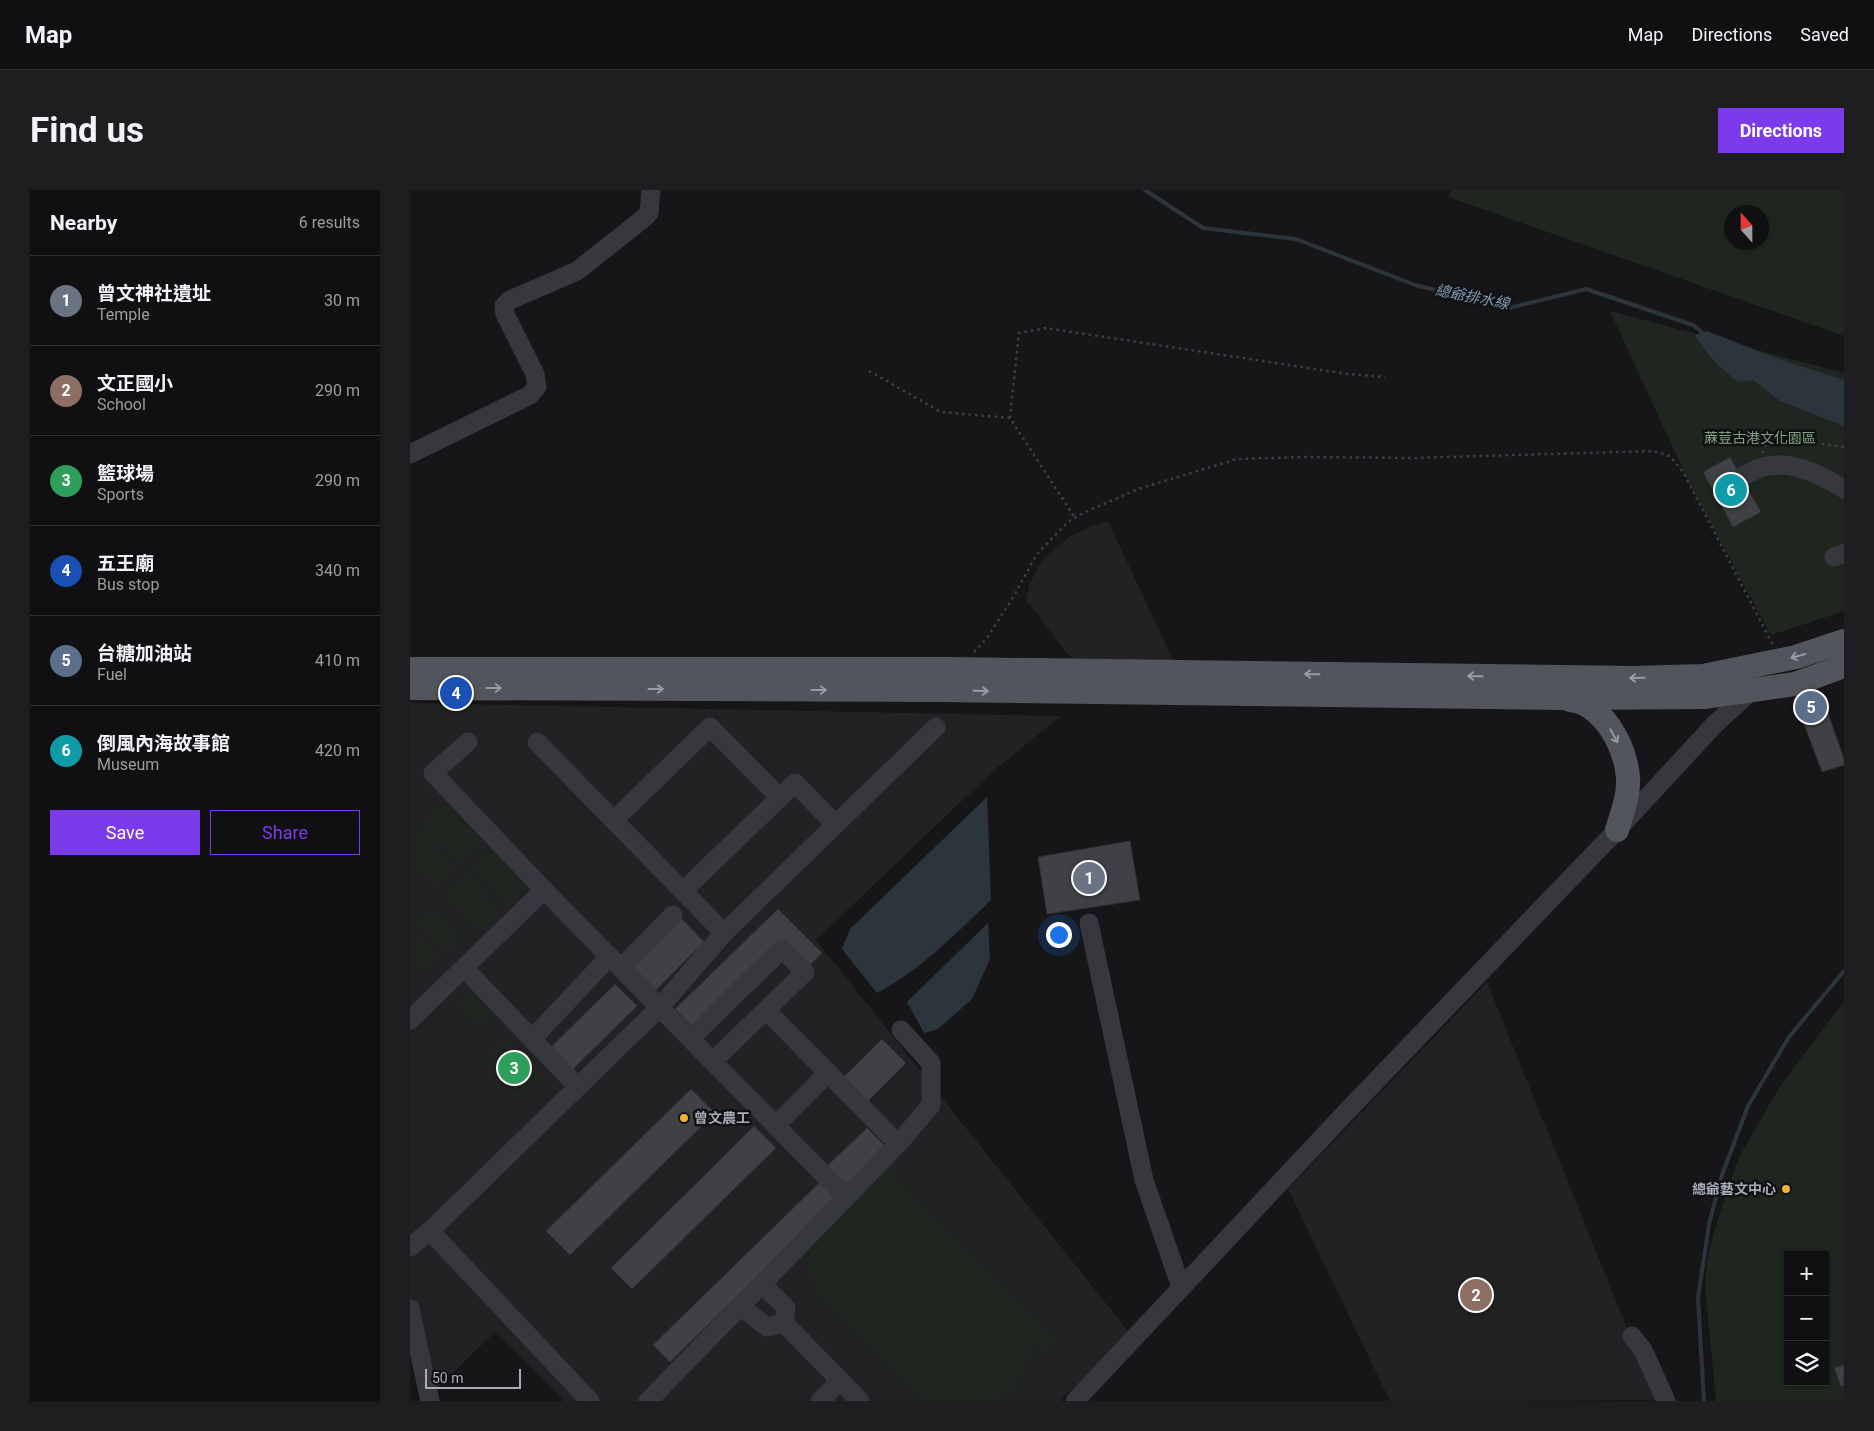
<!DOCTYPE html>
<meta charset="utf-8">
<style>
body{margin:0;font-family:Roboto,"Noto Sans TC",sans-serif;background:#1e1e20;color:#f1f3f6}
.controls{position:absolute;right:15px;bottom:15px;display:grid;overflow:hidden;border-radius:0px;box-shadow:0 1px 4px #0004}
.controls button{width:45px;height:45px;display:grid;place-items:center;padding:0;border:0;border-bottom:1px solid #303032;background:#101012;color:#f1f3f6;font:25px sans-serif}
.compass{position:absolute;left:1314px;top:15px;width:45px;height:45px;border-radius:50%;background:#101012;box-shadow:0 1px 4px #0004;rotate:339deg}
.scale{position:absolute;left:15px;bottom:12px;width:96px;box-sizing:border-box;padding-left:5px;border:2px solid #a8adb8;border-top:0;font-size:14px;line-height:18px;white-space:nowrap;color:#a8adb8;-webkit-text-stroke:4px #111113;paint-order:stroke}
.you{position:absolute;left:648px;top:744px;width:18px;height:18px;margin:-12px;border:4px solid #fff;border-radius:50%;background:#1a73e8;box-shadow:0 0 0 8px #1a73e833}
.badge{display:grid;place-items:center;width:32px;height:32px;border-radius:50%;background:#7c3aed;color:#fff;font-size:16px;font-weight:700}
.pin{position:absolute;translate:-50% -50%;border:2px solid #fff;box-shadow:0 1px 5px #0006}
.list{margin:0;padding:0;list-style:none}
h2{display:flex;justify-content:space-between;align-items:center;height:65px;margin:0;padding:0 20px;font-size:21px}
h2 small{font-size:16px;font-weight:400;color:#9c9d9f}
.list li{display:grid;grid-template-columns:32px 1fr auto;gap:15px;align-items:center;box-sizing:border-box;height:90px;padding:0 20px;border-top:1px solid #303032}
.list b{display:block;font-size:19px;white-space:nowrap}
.list p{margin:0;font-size:16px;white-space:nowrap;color:#9c9d9f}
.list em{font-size:16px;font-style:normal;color:#9c9d9f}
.actions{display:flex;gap:10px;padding:15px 20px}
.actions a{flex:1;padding:11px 0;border:1px solid #7c3aed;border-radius:0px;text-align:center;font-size:18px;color:#7c3aed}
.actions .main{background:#7c3aed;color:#fff}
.icon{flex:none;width:28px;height:28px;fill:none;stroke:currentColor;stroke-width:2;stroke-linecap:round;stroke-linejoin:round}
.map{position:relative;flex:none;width:1434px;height:1211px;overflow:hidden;border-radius:0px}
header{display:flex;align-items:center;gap:30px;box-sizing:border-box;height:70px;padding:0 25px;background:#101012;border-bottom:1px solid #303032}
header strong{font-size:24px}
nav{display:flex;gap:28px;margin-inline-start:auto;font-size:18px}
.intro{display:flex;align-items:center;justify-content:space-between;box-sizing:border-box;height:120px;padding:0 30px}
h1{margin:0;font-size:35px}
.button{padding:12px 22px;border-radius:0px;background:#7c3aed;color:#fff;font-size:18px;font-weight:700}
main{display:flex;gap:30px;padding:0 30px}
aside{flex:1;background:#101012;border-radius:0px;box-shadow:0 1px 4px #0004}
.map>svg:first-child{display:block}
.built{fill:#222225}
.green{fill:#1e261f;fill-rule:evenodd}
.water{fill:#2c353c}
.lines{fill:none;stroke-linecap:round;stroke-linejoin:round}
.stream{stroke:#2c353c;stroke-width:4}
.building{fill:#404145;stroke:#303034}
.path{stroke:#3d3f44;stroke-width:2.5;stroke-dasharray:2.5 4;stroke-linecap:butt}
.minor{stroke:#37383d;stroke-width:19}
.major{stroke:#53555c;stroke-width:24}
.oneway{stroke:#979ba6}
.poi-dot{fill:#f2b134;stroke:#111113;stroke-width:2}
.labels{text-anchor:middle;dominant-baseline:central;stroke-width:5;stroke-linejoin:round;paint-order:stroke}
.park-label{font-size:14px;fill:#7fa381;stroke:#111113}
.poi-label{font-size:14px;font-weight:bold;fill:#a8adb8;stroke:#111113;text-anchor:start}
.water-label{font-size:15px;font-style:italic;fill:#7f9bb3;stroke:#111113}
</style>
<header>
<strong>Map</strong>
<nav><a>Map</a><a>Directions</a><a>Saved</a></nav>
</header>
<div class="intro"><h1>Find us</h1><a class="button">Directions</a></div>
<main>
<aside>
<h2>Nearby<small>6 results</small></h2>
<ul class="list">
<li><span class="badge" style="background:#6b7280">1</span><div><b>曾文神社遺址</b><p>Temple</p></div><em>30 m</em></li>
<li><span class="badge" style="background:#8d6e63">2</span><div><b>文正國小</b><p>School</p></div><em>290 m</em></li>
<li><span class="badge" style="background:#2e9e5b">3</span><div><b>籃球場</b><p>Sports</p></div><em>290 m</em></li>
<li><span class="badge" style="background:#1a4fb4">4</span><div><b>五王廟</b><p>Bus stop</p></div><em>340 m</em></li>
<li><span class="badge" style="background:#5c6f8a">5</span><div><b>台糖加油站</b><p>Fuel</p></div><em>410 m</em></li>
<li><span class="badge" style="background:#0f9aa8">6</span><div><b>倒風內海故事館</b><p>Museum</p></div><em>420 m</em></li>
</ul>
<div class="actions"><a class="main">Save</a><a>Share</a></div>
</aside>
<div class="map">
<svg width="1434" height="1211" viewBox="0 0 1434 1211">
<rect width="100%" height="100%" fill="#161618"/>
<g class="built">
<polygon points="698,331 770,485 673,483 616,410 619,395 631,372 659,347 681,336"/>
<polygon points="0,513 651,526 583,581 406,750 721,1145 649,1211 155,1211 85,1142 22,1203 0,1106"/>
<polygon points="1077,792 1246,1210 980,1211 878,999"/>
</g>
<g class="green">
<path d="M1041,0H1434V146L1038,7ZM1322,22H1352V52H1322Z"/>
<polygon points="1200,121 1434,183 1434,421 1361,445 1279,293"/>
<polygon points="35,613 72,652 51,672 13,633"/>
<polygon points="10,637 47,676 26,696 0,668 0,646"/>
<polygon points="80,658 118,697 97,717 59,678"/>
<polygon points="55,682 92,721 71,742 34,702"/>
<polygon points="20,717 52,749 38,762 6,730"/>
<polygon points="0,740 30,770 16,783 0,767"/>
<polygon points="59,802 83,827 71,838 47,814"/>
<path d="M1434,811V1211H1306L1295,1097L1297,1070L1307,1032L1329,967L1370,896ZM1378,1065H1415V1192H1378Z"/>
<polygon points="95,849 133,887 113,906 75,869"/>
<path d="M469,968L647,1151L633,1164L625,1154C622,1165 609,1195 601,1203C588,1211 532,1211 513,1211L408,1105L398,1082L402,1053L443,1003L470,993L457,979Z"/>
</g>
<g class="water">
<path d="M1297,141L1366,168L1434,190V236L1370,211L1343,190L1328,192C1311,178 1296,165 1285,145Z"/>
<path d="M577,607L581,710C545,744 511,780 467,803L432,759L440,739Z"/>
<polygon points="578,733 580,769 562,809 528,839 514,843 497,812"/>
</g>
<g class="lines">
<g class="stream">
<polyline points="735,0 793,38 886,49 1005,95 1099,118 1176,99 1283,135 1294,144"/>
<polyline points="1294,1211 1288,1108 1299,1034 1312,985 1338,916 1379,847 1434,781"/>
</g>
</g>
<g class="building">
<polygon points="1320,267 1351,322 1323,337 1293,282"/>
<polygon points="1412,506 1434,569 1434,575 1412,582 1387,515"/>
<polygon points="720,651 730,710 637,724 628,667"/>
<polygon points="368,719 412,763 390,785 366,761 286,840 265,819"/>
<polygon points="271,728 294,752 246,800 222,776"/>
<polygon points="205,794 227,816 156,886 134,864"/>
<polygon points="472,849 496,873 454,915 430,891"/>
<polygon points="281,899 305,923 160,1065 136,1041"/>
<polygon points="344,936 366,958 222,1099 201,1078"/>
<polygon points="457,938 479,960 438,1000 416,977"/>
<polygon points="412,990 428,1007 260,1172 243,1155"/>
<polygon points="1434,1175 1434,1195 1431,1196 1424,1178"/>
</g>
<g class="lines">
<g class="path">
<polyline points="459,181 531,222 600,228 665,328"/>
<polyline points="600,228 609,143 636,138 938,184 975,187"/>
<polyline points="1353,263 1353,259 1360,249 1387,243 1404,253 1434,257"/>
<polyline points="564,462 577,448 602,409 627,364 658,332 673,323 728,299 827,269 893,267 1003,268 1243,261 1260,266 1273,282 1363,455"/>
</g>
<g class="minor">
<polyline points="0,264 120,205 127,197 125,184 95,124 94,116 100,110 167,81 234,28 239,23 241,0"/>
<path d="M1332,287C1338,284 1346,279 1353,277C1380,269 1411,285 1434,299"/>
<polyline points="1424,367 1434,363"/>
<polyline points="58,552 23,583 134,700 436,1007"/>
<polyline points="127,552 314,743"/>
<polyline points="204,630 300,537 370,608"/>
<polyline points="273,701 385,593 425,634"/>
<polyline points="679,733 734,990 771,1097"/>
<polyline points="54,778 168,897"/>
<polyline points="211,778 263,725"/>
<polyline points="0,830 134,700"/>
<polyline points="281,848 372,759 395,782 356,820 488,954"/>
<polyline points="122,849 200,766"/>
<polyline points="303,871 356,820"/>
<polyline points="366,935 418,883"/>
<polyline points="20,1041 180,1211"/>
<polyline points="0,1057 20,1041 250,817 314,743 526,537"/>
<polyline points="330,1116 357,1137 374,1133 376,1118 352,1094"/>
<polyline points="0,1119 20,1211"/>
<polyline points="374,1133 450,1211"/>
<polyline points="1222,1146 1233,1160 1256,1211"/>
<polyline points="238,1211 488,954 521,915 521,873 491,840"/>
<polyline points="410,1211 430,1191"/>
<polyline points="665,1211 940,918 1207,640 1305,534 1341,501 1341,495"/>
</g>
<g class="major">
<polyline points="0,479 541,479 1223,488 1293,486 1386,467 1434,451"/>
<polyline points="0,498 530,500 1154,508 1294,507 1385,494 1434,476"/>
<path d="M1160,510C1166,511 1173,513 1178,516C1201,530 1216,561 1218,588C1219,606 1212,623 1207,640"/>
</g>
</g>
<defs><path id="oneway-shaft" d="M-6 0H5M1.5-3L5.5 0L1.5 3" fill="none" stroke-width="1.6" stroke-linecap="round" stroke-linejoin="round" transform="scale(1.25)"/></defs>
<g class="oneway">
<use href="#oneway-shaft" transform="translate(1388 466) rotate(164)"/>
<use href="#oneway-shaft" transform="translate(902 484) rotate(-179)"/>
<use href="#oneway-shaft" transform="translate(1065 486) rotate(-179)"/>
<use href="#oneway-shaft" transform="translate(1227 488) rotate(179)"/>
<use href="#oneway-shaft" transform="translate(84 498)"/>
<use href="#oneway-shaft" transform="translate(246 499)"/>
<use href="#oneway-shaft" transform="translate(409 500)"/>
<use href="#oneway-shaft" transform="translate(571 501) rotate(1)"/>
<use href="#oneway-shaft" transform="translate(1204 546) rotate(62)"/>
</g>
<g class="poi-dot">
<circle cx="274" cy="928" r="5"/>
<circle cx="1376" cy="999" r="5"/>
</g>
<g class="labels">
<g class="park-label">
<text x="1350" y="248">蔴荳古港文化園區</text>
</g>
<g class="poi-label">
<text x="284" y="928">曾文農工</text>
<text x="1366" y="999" text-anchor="end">總爺藝文中心</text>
</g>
<g class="water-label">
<text transform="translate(1062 107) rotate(11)">總爺排水線</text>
</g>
</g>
</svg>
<div class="controls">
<button>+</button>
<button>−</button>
<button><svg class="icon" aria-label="layers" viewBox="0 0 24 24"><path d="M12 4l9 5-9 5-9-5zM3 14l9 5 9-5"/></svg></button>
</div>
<svg class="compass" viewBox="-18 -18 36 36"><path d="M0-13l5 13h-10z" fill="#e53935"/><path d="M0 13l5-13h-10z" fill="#9c9d9f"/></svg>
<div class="scale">50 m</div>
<div class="you"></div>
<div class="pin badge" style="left:679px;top:688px;background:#6b7280">1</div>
<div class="pin badge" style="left:1066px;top:1105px;background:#8d6e63">2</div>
<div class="pin badge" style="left:104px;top:878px;background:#2e9e5b">3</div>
<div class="pin badge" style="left:46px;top:503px;background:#1a4fb4">4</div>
<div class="pin badge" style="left:1401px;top:517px;background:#5c6f8a">5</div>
<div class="pin badge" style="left:1321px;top:300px;background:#0f9aa8">6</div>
</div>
</main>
